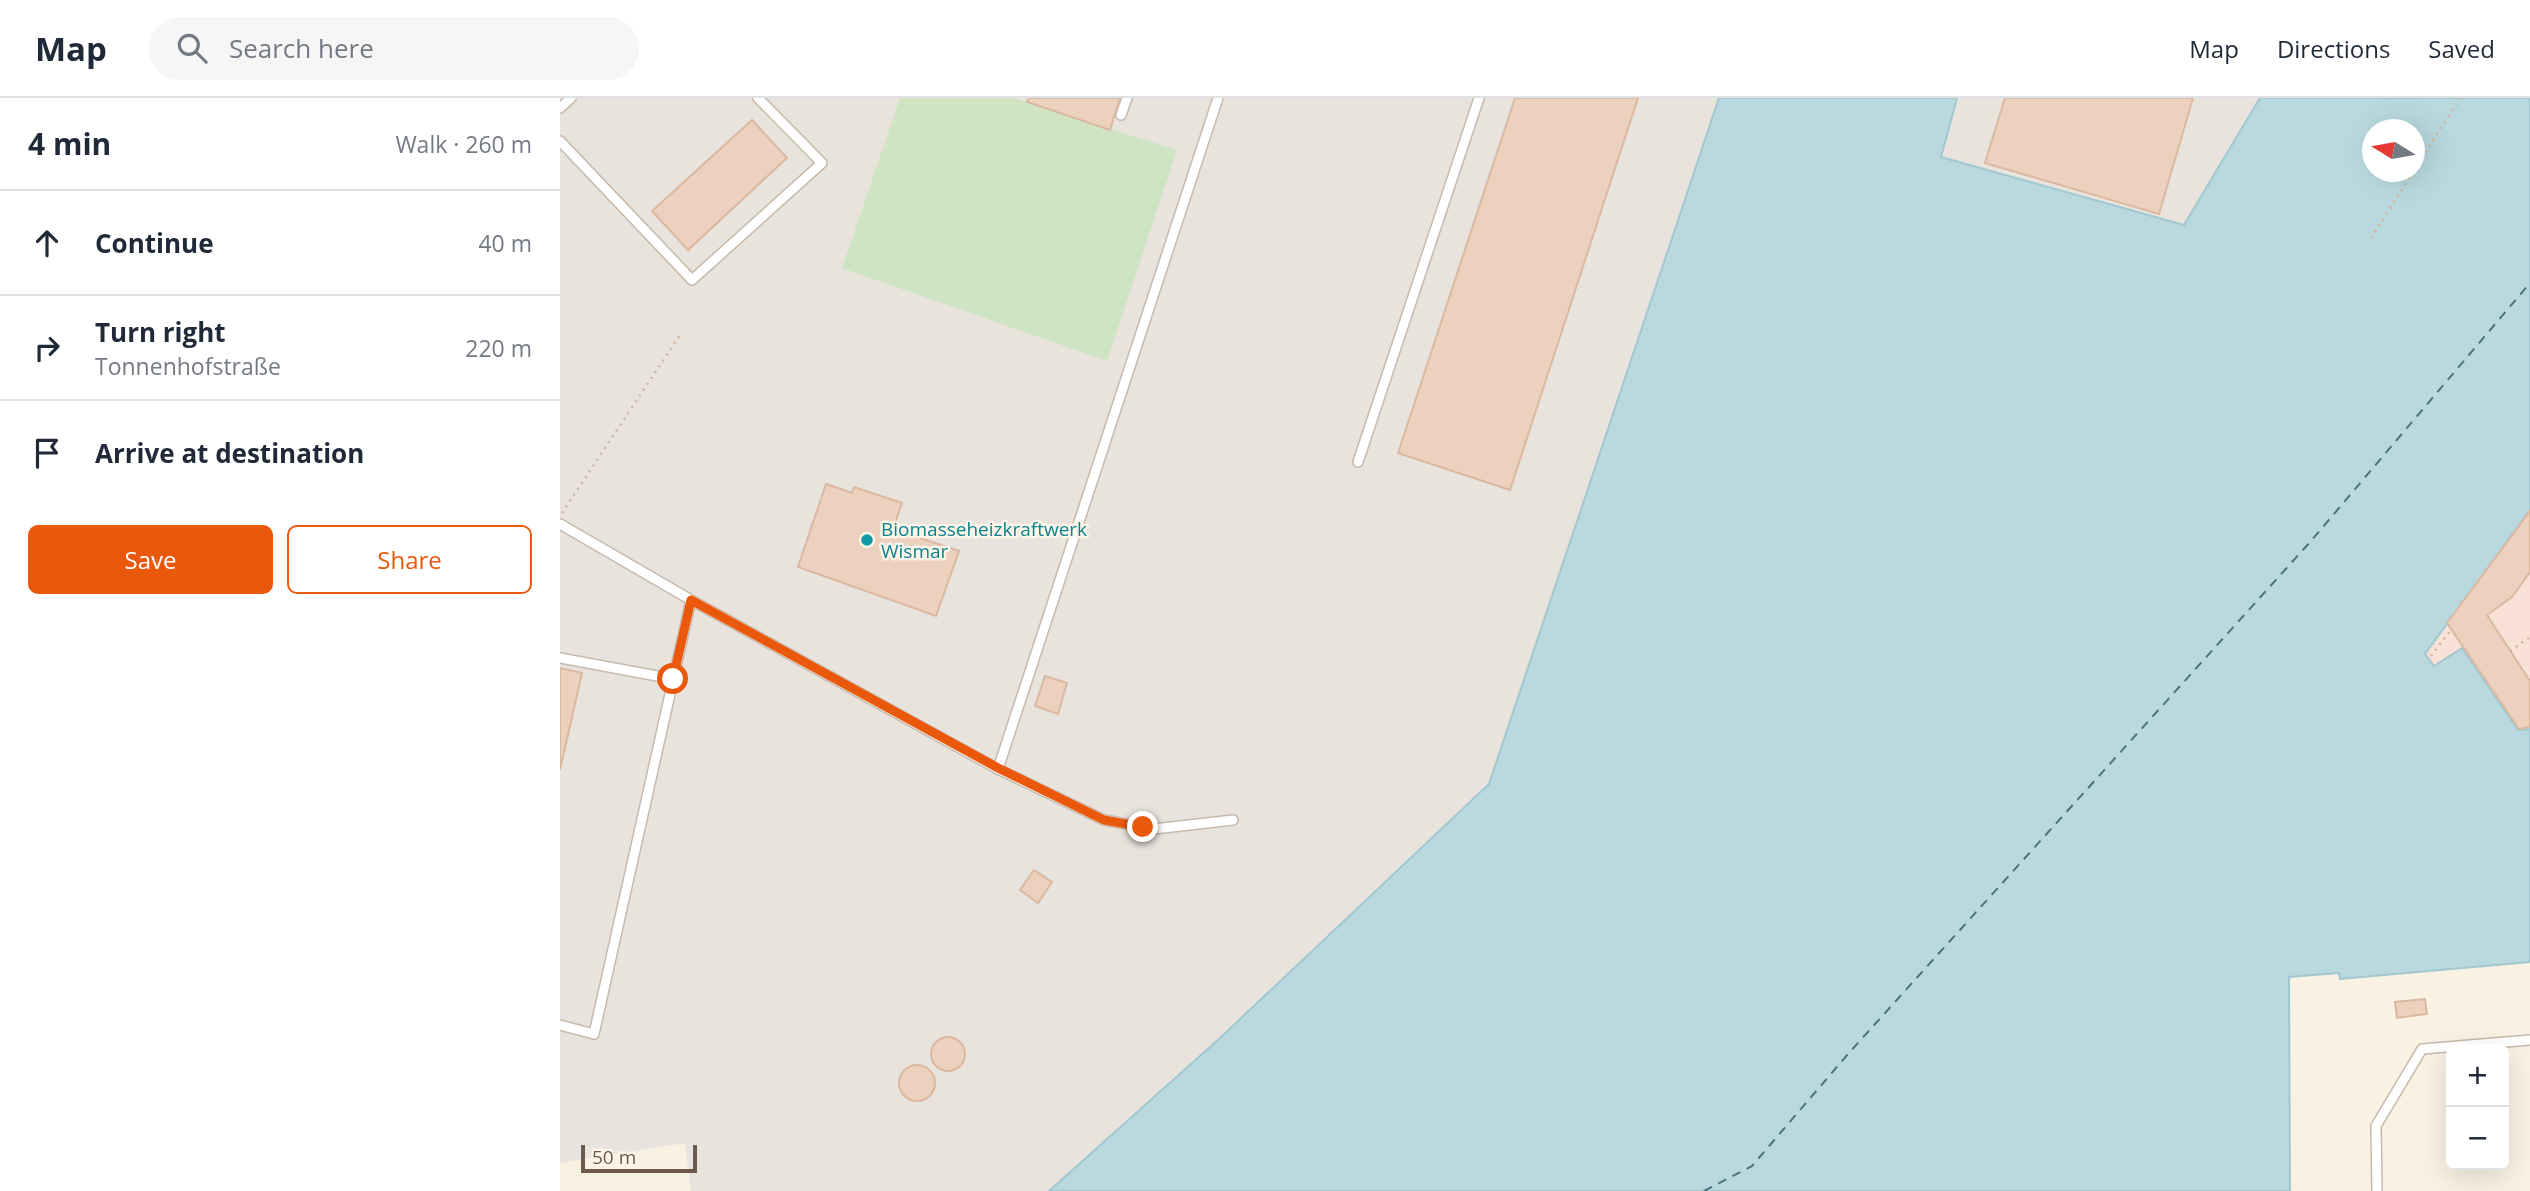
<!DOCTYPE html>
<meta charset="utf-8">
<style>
body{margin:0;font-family:"Open Sans",sans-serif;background:#f6f6f7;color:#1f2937}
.controls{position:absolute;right:21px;bottom:21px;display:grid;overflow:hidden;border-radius:10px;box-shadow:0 7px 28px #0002}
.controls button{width:63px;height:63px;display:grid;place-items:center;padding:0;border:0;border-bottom:2px solid #e0e1e3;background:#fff;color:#1f2937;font:35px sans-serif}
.compass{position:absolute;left:1802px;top:21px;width:63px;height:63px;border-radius:50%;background:#fff;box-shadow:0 7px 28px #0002;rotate:281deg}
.scale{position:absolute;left:21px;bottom:18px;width:116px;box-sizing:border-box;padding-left:7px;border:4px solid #6d594c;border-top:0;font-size:19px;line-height:24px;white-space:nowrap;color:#6d594c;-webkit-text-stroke:5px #fcf5e8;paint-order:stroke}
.stop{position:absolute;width:21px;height:21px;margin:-16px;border:5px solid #ea580c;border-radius:50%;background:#fff}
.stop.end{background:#ea580c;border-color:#fff;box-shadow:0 2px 7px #0008}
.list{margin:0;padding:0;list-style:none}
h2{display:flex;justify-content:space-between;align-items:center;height:91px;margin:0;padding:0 28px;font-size:30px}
h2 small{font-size:23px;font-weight:400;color:#747a83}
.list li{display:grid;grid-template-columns:46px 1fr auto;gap:21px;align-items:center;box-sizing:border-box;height:105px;padding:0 28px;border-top:2px solid #e0e1e3}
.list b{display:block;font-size:26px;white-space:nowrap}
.list p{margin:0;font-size:23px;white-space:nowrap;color:#747a83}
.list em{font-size:23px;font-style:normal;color:#747a83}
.actions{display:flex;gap:14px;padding:21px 28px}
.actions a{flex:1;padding:16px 0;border:2px solid #ea580c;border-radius:10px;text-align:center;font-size:24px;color:#ea580c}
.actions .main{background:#ea580c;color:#fff}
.icon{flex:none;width:38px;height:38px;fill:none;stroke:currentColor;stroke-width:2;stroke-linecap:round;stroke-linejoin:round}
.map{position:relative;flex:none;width:1970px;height:1093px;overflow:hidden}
header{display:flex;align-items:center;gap:42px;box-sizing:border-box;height:98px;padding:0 35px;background:#fff;border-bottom:2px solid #e0e1e3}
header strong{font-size:33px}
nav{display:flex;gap:38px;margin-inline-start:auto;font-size:24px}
.search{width:490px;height:63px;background:#f6f6f7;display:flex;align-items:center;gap:18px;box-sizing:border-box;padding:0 24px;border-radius:38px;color:#747a83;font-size:26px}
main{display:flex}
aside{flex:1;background:#fff}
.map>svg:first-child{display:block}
.commercial{fill:#f8e2d7}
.industrial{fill:#e8e3dd}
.green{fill:#cfe4c3}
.water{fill:#bad9df;stroke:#a1c7d0;stroke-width:2;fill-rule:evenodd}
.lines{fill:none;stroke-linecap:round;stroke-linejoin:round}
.ferry{stroke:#49747e;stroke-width:2;stroke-dasharray:9 7;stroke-linecap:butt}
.building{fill:#ebd1be;stroke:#dbb8a0;stroke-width:2}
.service-casing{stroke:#c8b9ab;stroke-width:12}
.path{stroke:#cfb4a1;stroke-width:2.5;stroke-dasharray:2 5;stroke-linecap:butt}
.service{stroke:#fff;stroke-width:9}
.route{stroke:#ea580c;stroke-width:9}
.culture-dot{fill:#0f9aa8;stroke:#fcf5e8;stroke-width:2.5}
.labels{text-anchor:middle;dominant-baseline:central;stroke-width:5;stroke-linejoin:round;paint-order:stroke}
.culture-label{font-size:19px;fill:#0d838f;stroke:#fcf5e8;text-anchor:start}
</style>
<header>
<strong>Map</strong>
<div class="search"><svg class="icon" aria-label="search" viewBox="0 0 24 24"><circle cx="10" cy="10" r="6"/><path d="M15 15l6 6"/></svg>Search here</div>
<nav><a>Map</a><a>Directions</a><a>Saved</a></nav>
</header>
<main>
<aside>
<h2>4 min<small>Walk · 260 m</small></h2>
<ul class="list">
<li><svg class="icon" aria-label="ahead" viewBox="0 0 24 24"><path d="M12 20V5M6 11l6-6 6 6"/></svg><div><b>Continue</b></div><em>40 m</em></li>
<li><svg class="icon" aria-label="right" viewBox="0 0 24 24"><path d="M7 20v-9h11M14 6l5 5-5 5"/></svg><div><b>Turn right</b><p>Tonnenhofstraße</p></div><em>220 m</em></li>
<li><svg class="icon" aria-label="arrive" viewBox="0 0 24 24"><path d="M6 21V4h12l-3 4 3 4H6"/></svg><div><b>Arrive at destination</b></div></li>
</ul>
<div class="actions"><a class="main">Save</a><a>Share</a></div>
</aside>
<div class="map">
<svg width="1970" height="1093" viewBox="0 0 1970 1093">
<rect width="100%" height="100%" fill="#f9f1e2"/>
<polygon class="commercial" points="1970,412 1970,631 1958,632 1902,551 1873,569 1865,556"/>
<g class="industrial">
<polygon points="0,0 1159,0 929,686 660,940 489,1093 131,1093 125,1045 0,1065"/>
<polygon points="1395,0 1702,0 1624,127 1380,59"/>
</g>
<polygon class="green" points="340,0 454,0 617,52 547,263 282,170"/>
<path class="water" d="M1159,0H1397L1381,59L1624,127L1700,0H1970V412L1865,556L1874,568L1902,550L1958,632L1970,631V864L1780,881L1779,875L1729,879L1730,1093H489L660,940L929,686ZM1812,32H1854V74H1812Z"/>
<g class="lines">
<polyline class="ferry" points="1144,1093 1192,1068 1288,956 1751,443 1970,185"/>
</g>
<g class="building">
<polygon points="469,0 560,0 550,32 467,4"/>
<polygon points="955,0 1078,0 950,392 838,355"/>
<polygon points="1445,0 1633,0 1599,116 1425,65"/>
<polygon points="192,22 227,60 128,152 92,113"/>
<polygon points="266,386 292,395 294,389 342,405 333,431 399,453 376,518 238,469"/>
<polygon points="1970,413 1970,474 1952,499 1927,517 1970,583 1970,629 1959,631 1887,525"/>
<polygon points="0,570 22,575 0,672"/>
<polygon points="485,578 507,585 498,616 475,608"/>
<polygon points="474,772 492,784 478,805 460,792"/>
<polygon points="1865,901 1867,916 1837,920 1835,904"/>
<circle cx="388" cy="956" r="17"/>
<circle cx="357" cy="985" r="18"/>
</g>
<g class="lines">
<defs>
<g id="service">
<polyline points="0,10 11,0"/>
<polyline points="561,17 567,0"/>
<polyline points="0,43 132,182 262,65 198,0"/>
<polyline points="798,364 919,0"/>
<polyline points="0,426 131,502 438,671 544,722 594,731 673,722"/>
<polyline points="0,560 113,581"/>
<polyline points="438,671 658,0"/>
<polyline points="0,927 34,936 131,502"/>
<polyline points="1817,1093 1816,1028 1862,951 1970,942"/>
</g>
</defs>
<use href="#service" class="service-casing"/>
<g class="path">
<polyline points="1854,72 1900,0"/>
<polyline points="1811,140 1853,74"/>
<polyline points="2,415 122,234"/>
<polyline points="1950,553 1970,539"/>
<polyline points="1871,558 1891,532"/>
</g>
<use href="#service" class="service"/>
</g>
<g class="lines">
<polyline class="route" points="113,581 131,502 438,670 544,722 583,729"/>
</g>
<circle class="culture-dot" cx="307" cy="442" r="7"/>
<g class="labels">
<g class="culture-label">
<text x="321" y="431">Biomasseheizkraftwerk<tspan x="321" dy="22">Wismar</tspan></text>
</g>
</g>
</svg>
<div class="controls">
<button>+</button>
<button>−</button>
</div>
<svg class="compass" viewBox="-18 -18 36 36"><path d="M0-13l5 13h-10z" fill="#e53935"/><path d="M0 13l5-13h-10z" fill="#747a83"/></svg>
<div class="scale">50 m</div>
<div class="stop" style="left:113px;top:581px"></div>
<div class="stop end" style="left:583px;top:729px"></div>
</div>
</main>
